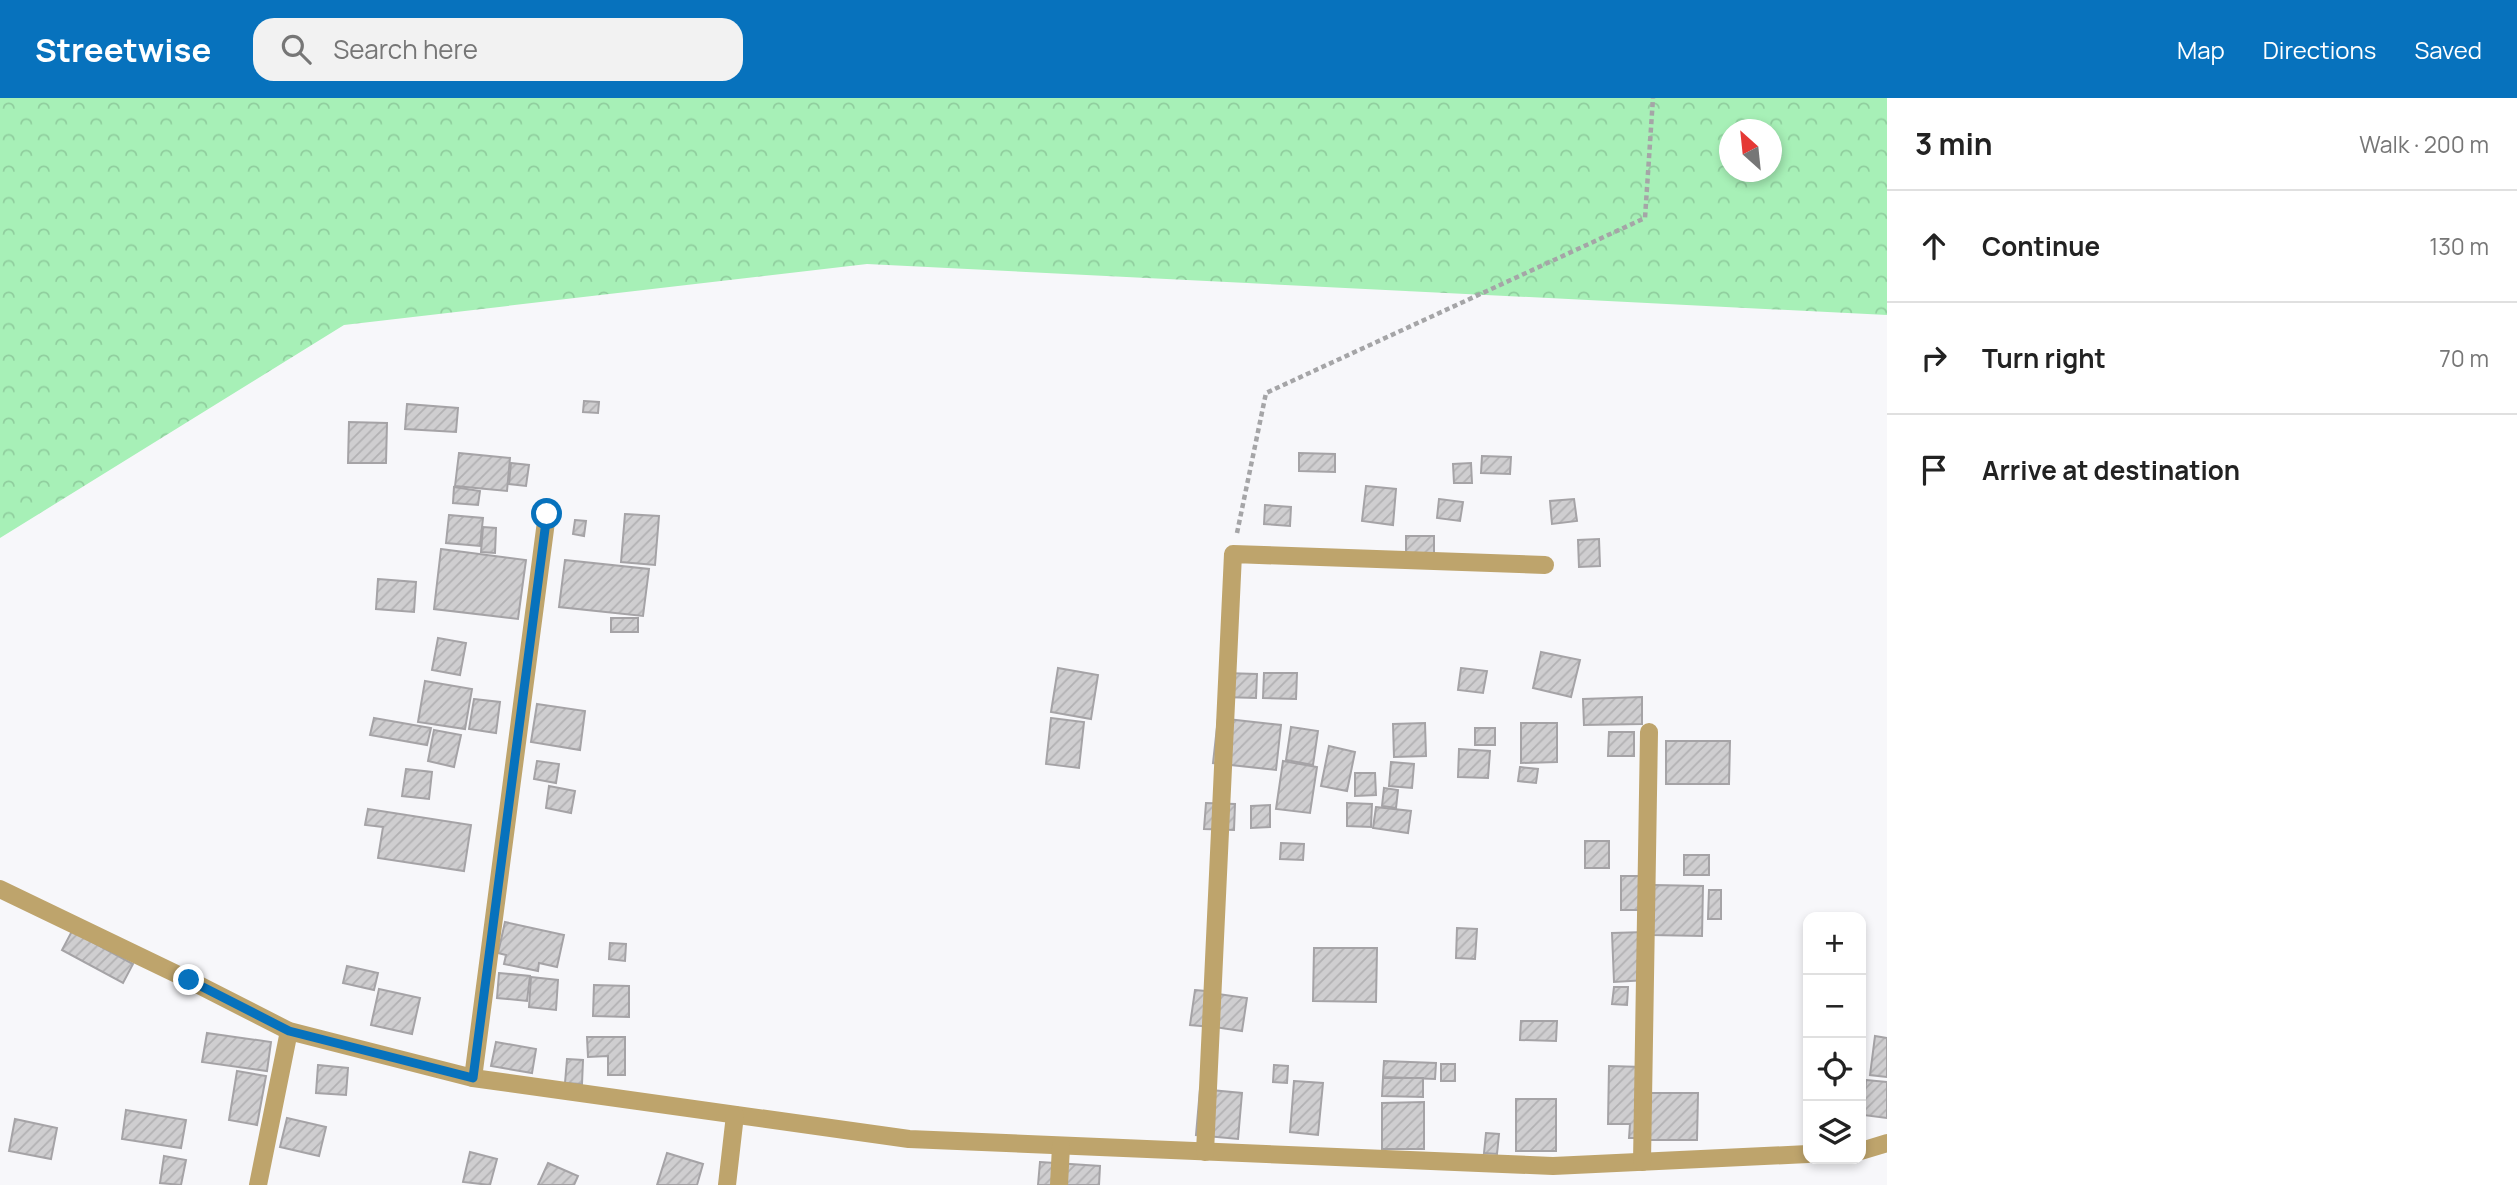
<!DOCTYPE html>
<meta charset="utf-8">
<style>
body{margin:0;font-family:Manrope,sans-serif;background:#f2f2f2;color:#222}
.controls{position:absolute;right:21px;bottom:21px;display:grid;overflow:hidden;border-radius:14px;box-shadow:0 4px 10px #0003}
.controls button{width:63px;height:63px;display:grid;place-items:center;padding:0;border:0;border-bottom:2px solid #e0e0e0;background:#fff;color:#222;font:35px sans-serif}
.compass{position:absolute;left:1719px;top:21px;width:63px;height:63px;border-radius:50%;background:#fff;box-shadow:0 4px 10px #0003;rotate:333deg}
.stop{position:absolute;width:21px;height:21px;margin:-16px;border:5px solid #0772bd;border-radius:50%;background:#fff}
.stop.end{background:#0772bd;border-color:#fff;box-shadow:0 2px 7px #0008}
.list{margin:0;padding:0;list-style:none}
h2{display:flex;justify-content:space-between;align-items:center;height:91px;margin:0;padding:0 28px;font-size:30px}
h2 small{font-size:23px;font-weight:400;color:#767676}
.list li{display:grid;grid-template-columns:46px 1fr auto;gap:21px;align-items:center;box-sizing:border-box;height:112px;padding:0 28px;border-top:2px solid #e0e0e0}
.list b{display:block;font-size:26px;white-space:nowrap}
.list em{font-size:23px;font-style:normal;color:#767676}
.icon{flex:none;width:38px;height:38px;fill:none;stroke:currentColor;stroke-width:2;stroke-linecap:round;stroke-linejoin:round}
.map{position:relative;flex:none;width:1887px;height:1087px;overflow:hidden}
header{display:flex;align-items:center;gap:42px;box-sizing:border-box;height:98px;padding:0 35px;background:#0772bd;color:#fff}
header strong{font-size:33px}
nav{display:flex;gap:38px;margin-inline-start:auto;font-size:24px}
.search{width:490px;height:63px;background:#f2f2f2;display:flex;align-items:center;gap:18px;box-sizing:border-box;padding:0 24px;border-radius:21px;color:#767676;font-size:26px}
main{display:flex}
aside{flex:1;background:#fff}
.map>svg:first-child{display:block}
.forest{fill:url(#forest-crowns);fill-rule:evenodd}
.building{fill:url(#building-hatch);stroke:#a5a3a6;stroke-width:2}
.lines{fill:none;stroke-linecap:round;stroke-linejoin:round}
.path{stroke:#a5a5a7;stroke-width:4.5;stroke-dasharray:5 3.5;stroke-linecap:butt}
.street{stroke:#bea46c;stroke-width:18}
.route{stroke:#0772bd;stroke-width:9}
</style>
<header>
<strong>Streetwise</strong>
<div class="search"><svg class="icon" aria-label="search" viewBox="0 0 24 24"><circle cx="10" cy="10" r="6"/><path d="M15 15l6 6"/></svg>Search here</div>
<nav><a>Map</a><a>Directions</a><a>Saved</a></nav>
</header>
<main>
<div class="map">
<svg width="1887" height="1087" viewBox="0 0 1887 1087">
<defs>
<pattern id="forest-crowns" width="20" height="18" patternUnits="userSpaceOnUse" patternTransform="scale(1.75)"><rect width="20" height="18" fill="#a7f0b7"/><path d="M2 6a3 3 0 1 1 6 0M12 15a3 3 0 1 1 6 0" fill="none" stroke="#90ce9e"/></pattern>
<pattern id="building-hatch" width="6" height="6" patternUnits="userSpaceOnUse" patternTransform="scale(1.75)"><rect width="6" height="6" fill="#cfced0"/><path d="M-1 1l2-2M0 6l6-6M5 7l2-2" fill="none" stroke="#b2b1b3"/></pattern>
</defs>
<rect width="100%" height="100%" fill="#f7f7fa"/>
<path class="forest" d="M0,0H1887V217L867,166L344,227L0,440ZM1730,32H1772V74H1730Z"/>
<g class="building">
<polygon points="584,303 599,304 598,315 583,314"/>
<polygon points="407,306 458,310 456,334 405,331"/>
<polygon points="349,324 387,325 386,365 348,365"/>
<polygon points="459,355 510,360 507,393 455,388"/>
<polygon points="1299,355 1335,356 1335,374 1299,373"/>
<polygon points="1482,358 1511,359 1510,376 1481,375"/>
<polygon points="511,365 529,367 526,388 509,386"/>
<polygon points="1471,365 1472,385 1454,385 1453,366"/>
<polygon points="1366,388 1396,391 1393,427 1362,423"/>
<polygon points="454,389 480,393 478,407 453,405"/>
<polygon points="1439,401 1463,404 1460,423 1437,420"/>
<polygon points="1574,401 1577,423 1552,426 1550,403"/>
<polygon points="1265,407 1291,409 1290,428 1264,426"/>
<polygon points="625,416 659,418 655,467 621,464"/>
<polygon points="449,417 483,420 480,448 446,445"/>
<polygon points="575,422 586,423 584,438 573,436"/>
<polygon points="483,429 496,430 495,455 481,454"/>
<polygon points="1406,438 1434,438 1434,462 1406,461"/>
<polygon points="1599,441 1600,468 1579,469 1578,442"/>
<polygon points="441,451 526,462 518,521 434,511"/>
<polygon points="565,462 649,471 643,518 559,509"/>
<polygon points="378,481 416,484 414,514 376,511"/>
<rect x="611" y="520" width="27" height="14"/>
<polygon points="438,540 466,545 460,577 432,572"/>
<polygon points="1541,554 1580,562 1571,599 1533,590"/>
<polygon points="1058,570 1098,577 1091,621 1051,614"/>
<polygon points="1461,570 1487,573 1483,595 1458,592"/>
<polygon points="1224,575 1257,576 1256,600 1223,599"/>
<polygon points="1264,575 1297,575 1296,601 1263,600"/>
<polygon points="425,583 472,591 465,631 418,624"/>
<polygon points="1642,599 1642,626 1584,627 1583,601"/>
<polygon points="474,601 500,604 496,635 469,631"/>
<polygon points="537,606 585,613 580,652 531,644"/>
<polygon points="374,620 431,630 427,647 370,637"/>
<polygon points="1051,620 1084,624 1079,670 1046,666"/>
<polygon points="1218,620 1281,627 1276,672 1213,665"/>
<polygon points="1425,625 1426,658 1394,659 1393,626"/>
<polygon points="1521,625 1557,625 1557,664 1521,665"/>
<polygon points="1291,629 1318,633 1313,667 1286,662"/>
<rect x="1475" y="630" width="20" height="17"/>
<polygon points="434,632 461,637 454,669 428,663"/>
<polygon points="1609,634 1634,634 1634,658 1608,658"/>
<polygon points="1666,643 1730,643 1729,686 1666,686"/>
<polygon points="1329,648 1355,654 1347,693 1321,688"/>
<polygon points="1459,651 1490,653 1488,680 1458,679"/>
<polygon points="537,663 559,666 556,685 534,681"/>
<polygon points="1283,663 1317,669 1310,715 1276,711"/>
<polygon points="1391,664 1414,666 1412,690 1389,688"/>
<polygon points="1520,669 1538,671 1536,685 1518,683"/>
<polygon points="406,671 432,674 429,701 402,698"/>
<polygon points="1355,675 1375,675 1376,697 1355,698"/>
<polygon points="549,688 575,693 571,715 546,710"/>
<polygon points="1384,690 1398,692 1396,710 1382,708"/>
<polygon points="1206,705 1235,706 1234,732 1204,731"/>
<polygon points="1347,705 1372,706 1371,729 1347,728"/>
<polygon points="1270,707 1270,729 1251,730 1251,708"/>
<polygon points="1376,709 1411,713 1408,735 1373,730"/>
<polygon points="368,711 471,727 464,773 378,760 383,729 365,727"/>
<rect x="1585" y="743" width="24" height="27"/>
<polygon points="1281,745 1304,746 1303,762 1280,761"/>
<rect x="1684" y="757" width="25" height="20"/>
<polygon points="1621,778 1650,778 1651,812 1621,812"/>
<polygon points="1654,787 1703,788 1702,838 1652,837"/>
<polygon points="1709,792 1721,792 1721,821 1708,821"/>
<polygon points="505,824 564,837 557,869 539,865 538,873 504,866 506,857 498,855"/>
<polygon points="1457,830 1477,831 1475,861 1456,860"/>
<polygon points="72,833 133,866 123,885 62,852"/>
<polygon points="1646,834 1647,882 1614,884 1612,835"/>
<polygon points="610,845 626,846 625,863 609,861"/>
<polygon points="1314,850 1377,850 1376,904 1313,903"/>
<polygon points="347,868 378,875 374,892 343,885"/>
<polygon points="499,875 530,878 527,903 497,900"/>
<polygon points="531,879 558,882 556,912 529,909"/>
<polygon points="594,887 629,888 629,919 593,918"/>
<polygon points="1614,889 1628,889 1627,907 1612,906"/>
<polygon points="379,891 420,900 412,936 371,927"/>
<polygon points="1195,892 1216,894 1212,929 1190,927"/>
<polygon points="1218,896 1247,900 1242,933 1214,929"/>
<polygon points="1521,923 1557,923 1556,943 1520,942"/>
<polygon points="207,935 271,944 267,973 202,964"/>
<polygon points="1875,938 1887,940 1887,979 1870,977"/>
<polygon points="587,939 625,939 625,977 608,977 608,958 588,959"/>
<polygon points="496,944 536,951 532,975 491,968"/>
<polygon points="567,961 583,962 582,986 565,985"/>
<polygon points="1384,963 1436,965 1435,981 1383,979"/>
<rect x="1441" y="966" width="14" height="17"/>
<polygon points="318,967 348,970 346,997 316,995"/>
<polygon points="1274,967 1288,968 1287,985 1273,984"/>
<polygon points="1609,968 1643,969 1642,1040 1629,1040 1630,1026 1608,1026"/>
<polygon points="237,973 266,978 257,1027 229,1022"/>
<polygon points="1383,980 1423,980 1423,999 1382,998"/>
<polygon points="1866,982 1887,984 1887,1020 1863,1017"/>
<polygon points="1294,983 1323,985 1318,1037 1290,1034"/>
<polygon points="1200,991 1242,995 1238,1041 1196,1037"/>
<polygon points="1647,995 1698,995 1697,1042 1647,1042"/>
<rect x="1516" y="1001" width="40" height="52"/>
<polygon points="1424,1004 1424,1051 1382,1051 1382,1005"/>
<polygon points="126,1012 186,1022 181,1050 122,1041"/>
<polygon points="287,1020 326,1029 319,1058 280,1049"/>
<polygon points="15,1021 57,1030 51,1061 9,1053"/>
<polygon points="1486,1035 1499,1036 1497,1056 1484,1055"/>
<polygon points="470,1054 497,1061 490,1087 463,1084"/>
<polygon points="667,1055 703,1066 697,1087 657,1087"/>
<polygon points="164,1058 186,1062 181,1087 160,1085"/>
<polygon points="1040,1064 1100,1068 1099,1087 1038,1087"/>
<polygon points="548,1065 578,1078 574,1087 538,1087"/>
</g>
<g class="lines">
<polyline class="path" points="1237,435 1266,295 1645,120 1653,0"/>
<g class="street">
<polyline points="0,791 189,882 289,933 473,980 909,1041 1553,1068 1808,1056"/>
<polyline points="473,980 547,416"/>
<polyline points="1861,1053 1887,1045"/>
<polyline points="1205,1054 1233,456 1545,467"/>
<polyline points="1642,1064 1649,634"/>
<polyline points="258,1087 289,933"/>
<polyline points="727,1087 735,1017"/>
<polyline points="1059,1087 1061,1048"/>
</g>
</g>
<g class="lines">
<polyline class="route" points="189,882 289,933 473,980 547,416"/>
</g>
</svg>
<div class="controls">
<button>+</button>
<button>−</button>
<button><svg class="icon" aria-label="locate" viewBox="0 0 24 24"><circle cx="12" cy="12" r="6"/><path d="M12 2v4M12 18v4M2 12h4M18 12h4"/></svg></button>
<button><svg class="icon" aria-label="layers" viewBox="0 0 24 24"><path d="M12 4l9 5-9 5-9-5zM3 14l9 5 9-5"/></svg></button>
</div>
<svg class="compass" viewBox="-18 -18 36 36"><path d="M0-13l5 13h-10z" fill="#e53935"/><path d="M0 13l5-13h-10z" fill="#767676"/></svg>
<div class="stop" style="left:547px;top:416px"></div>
<div class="stop end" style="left:189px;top:882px"></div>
</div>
<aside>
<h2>3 min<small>Walk · 200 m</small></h2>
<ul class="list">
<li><svg class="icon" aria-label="ahead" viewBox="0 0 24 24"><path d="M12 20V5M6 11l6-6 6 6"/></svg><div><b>Continue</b></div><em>130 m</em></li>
<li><svg class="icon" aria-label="right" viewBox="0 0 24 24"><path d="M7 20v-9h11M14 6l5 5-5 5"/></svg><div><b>Turn right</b></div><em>70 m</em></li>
<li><svg class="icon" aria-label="arrive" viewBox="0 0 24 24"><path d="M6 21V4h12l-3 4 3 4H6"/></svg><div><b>Arrive at destination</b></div></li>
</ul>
</aside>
</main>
